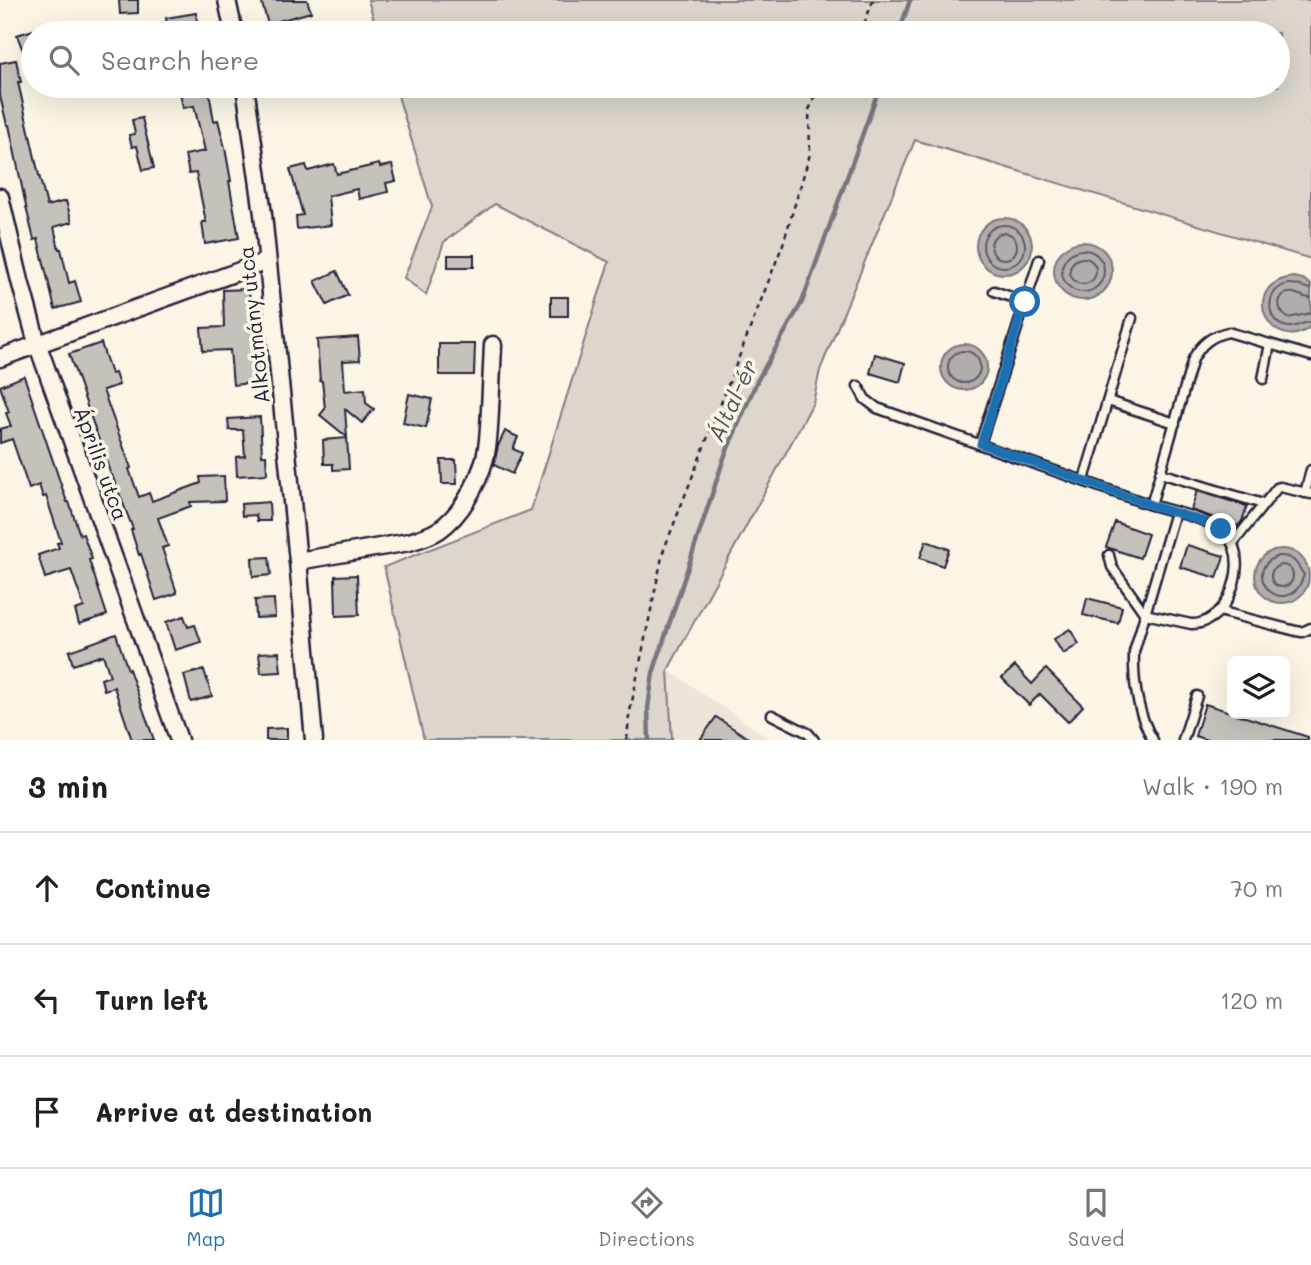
<!DOCTYPE html>
<meta charset="utf-8">
<style>
body{margin:0;font-family:Mali,sans-serif;background:#f6f6f6;color:#202124}
.controls{position:absolute;right:21px;bottom:21px;display:grid;overflow:hidden;border-radius:10px;box-shadow:0 7px 28px #0002}
.controls button{width:63px;height:63px;display:grid;place-items:center;padding:0;border:0;border-bottom:2px solid #e0e0e0;background:#fff;color:#202124;font:35px sans-serif}
.stop{position:absolute;width:21px;height:21px;margin:-16px;border:5px solid #1f6fb2;border-radius:50%;background:#fff}
.stop.end{background:#1f6fb2;border-color:#fff;box-shadow:0 2px 7px #0008}
.list{margin:0;padding:0;list-style:none}
h2{display:flex;justify-content:space-between;align-items:center;height:91px;margin:0;padding:0 28px;font-size:30px}
h2 small{font-size:23px;font-weight:400;color:#757577}
.list li{display:grid;grid-template-columns:46px 1fr auto;gap:21px;align-items:center;box-sizing:border-box;height:112px;padding:0 28px;border-top:2px solid #e0e0e0}
.list b{display:block;font-size:26px;white-space:nowrap}
.list em{font-size:23px;font-style:normal;color:#757577}
.icon{flex:none;width:38px;height:38px;fill:none;stroke:currentColor;stroke-width:2;stroke-linecap:round;stroke-linejoin:round}
.map{position:relative;flex:none;width:1311px;height:740px;overflow:hidden}
.search{position:absolute;background:#fff;box-shadow:0 7px 28px #0002;left:21px;right:21px;top:21px;height:77px;display:flex;align-items:center;gap:18px;box-sizing:border-box;padding:0 24px;border-radius:38px;color:#757577;font-size:26px}
.sheet{height:427px;background:#fff}
nav{display:flex;justify-content:space-around;align-items:center;box-sizing:border-box;height:98px;border-top:2px solid #e0e0e0;background:#fff;font-size:19px;color:#757577}
nav a{display:grid;justify-items:center;gap:4px}
nav .on{color:#1f6fb2}
.map>svg:first-child{display:block}
.built{fill:#ece5d8}
.green{fill:#dcd6cc;stroke:#7f7c84;stroke-width:2}
.water{fill:#b2adab;stroke:#78757e;stroke-width:2}
.lines{fill:none;stroke-linecap:round;stroke-linejoin:round}
.shore{stroke:#5c5a68;stroke-width:2}
.stream{stroke:#78757e;stroke-width:4.5}
.building{fill:#c6c1bb;stroke:#22223b;stroke-width:2}
.lane-casing{stroke:#22223b;stroke-width:13}
.street-casing{stroke:#22223b;stroke-width:21}
.path{stroke:#22223b;stroke-width:2.5;stroke-dasharray:5 5;stroke-linecap:butt}
.lane{stroke:#fcf5e5;stroke-width:8}
.street{stroke:#fcf5e5;stroke-width:16}
.route{stroke:#1f6fb2;stroke-width:9}
.labels{text-anchor:middle;dominant-baseline:central;stroke-width:7;stroke-linejoin:round;paint-order:stroke}
.street-label{font-size:21px;fill:#22223b;stroke:#fcf5e5}
.water-label{font-size:23px;font-style:italic;fill:#545362;stroke:#fcf5e5}
</style>
<div class="map">
<svg width="1311" height="740" viewBox="0 0 1311 740">
<rect width="100%" height="100%" fill="#fcf5e5"/>
<filter id="ink" filterUnits="userSpaceOnUse"><feTurbulence type="fractalNoise" baseFrequency=".0143" numOctaves="2"/><feDisplacementMap in="SourceGraphic" scale="14" xChannelSelector="R" yChannelSelector="G"/><feConvolveMatrix kernelMatrix="1 2 1 2 8 2 1 2 1" color-interpolation-filters="sRGB"/></filter>
<g filter="url(#ink)">
<polygon class="built" points="668,670 771,740 672,740"/>
<polygon class="green" points="368,0 1311,0 1311,259 915,140 820,370 813,403 668,670 672,740 424,740 384,567 531,510 609,262 495,204 444,242 426,295 404,278 432,207 395,86 1278,86 1278,33 378,33"/>
<g class="water">
<circle cx="1004" cy="246" r="28"/>
<circle cx="1083" cy="271" r="29"/>
<path d="M1293,277L1303,279L1311,285V326C1274,359 1234,285 1293,277Z"/>
<circle cx="964" cy="367" r="23"/>
<circle cx="1282" cy="576" r="27"/>
</g>
<g class="lines">
<g class="shore">
<circle cx="1004" cy="246" r="21"/>
<circle cx="1004" cy="246" r="13"/>
<circle cx="1083" cy="271" r="21"/>
<circle cx="1083" cy="271" r="13"/>
<path d="M1311,289C1303,288 1297,283 1289,284C1264,287 1264,325 1289,327C1297,327 1304,322 1311,322"/>
<path d="M1311,298C1304,298 1299,294 1293,293C1276,291 1275,310 1288,318L1311,313"/>
<circle cx="964" cy="367" r="16"/>
<path d="M1278,556C1294,555 1297,564 1304,575C1302,580 1300,586 1296,590C1273,612 1243,568 1278,556Z"/>
<circle cx="1282" cy="576" r="11"/>
</g>
<g class="stream">
<polyline points="899,33 910,0"/>
<polyline points="649,740 648,708 653,673 725,455 757,381 802,302 880,86"/>
</g>
</g>
<g class="building">
<polygon points="119,0 138,0 138,13 120,14"/>
<polygon points="261,0 307,0 311,12 268,24"/>
<polygon points="196,13 198,31 181,33 180,30 169,32 166,18"/>
<polygon points="33,30 33,47 23,51 17,35"/>
<polygon points="16,60 21,82 18,82 38,171 47,206 66,201 72,222 54,227 59,249 61,249 69,283 75,281 81,302 55,309 38,239 34,240 27,211 9,125 7,125 0,96 0,63"/>
<polygon points="188,86 208,86 214,121 218,120 225,148 231,181 229,181 239,238 205,244 202,222 206,222 196,173 189,174 185,155 205,151 194,106 183,108 179,87"/>
<polygon points="142,118 154,168 143,170 137,146 132,147 129,135 135,134 132,120"/>
<polygon points="334,164 337,174 379,164 380,167 392,165 396,181 386,183 388,192 359,199 357,189 328,196 331,225 297,229 296,216 303,215 290,169 306,165 308,171"/>
<rect x="448" y="255" width="26" height="12"/>
<polygon points="337,271 348,295 327,305 315,281"/>
<polygon points="249,289 251,325 255,325 257,363 258,363 260,382 233,385 230,350 203,351 201,328 224,327 223,290"/>
<rect x="551" y="297" width="17" height="19"/>
<polygon points="358,337 360,360 343,361 345,391 365,389 366,403 374,409 362,423 345,409 347,437 320,415 325,409 322,381 320,381 317,340"/>
<polygon points="101,343 111,374 115,373 119,385 103,390 131,468 129,469 139,497 149,493 152,501 201,483 200,477 224,476 225,501 190,502 191,506 158,518 168,546 162,548 177,593 156,600 141,554 139,555 131,530 133,529 112,475 111,475 69,354"/>
<polygon points="439,344 475,344 474,375 439,375"/>
<polygon points="875,354 905,363 900,382 870,373"/>
<polygon points="24,376 67,502 69,502 80,535 83,534 92,559 89,560 107,615 79,624 75,610 84,607 71,570 45,578 38,555 59,548 57,543 61,542 46,496 43,497 39,485 29,489 12,439 0,443 0,429 11,426 6,413 9,412 0,386"/>
<polygon points="409,394 432,399 426,428 403,423"/>
<polygon points="260,417 262,455 266,455 267,474 237,476 236,457 245,456 243,430 229,430 228,419"/>
<polygon points="505,431 518,437 513,449 522,453 512,474 494,465 498,446"/>
<polygon points="347,438 349,469 333,470 333,464 324,464 323,440"/>
<polygon points="441,460 456,460 457,484 442,484"/>
<polygon points="1197,491 1247,506 1242,521 1238,526 1191,510"/>
<polygon points="269,502 270,521 257,521 256,515 242,516 241,504"/>
<polygon points="1115,522 1148,534 1140,558 1106,547"/>
<polygon points="926,541 949,549 943,566 920,558"/>
<polygon points="1187,545 1224,556 1217,578 1180,567"/>
<polygon points="269,557 271,575 253,577 252,558"/>
<polygon points="357,575 359,615 336,616 335,576"/>
<polygon points="1087,598 1122,607 1118,623 1083,615"/>
<polygon points="274,599 275,617 256,618 255,600"/>
<polygon points="184,616 188,627 195,625 201,642 175,650 166,622"/>
<polygon points="1070,629 1079,644 1063,654 1054,639"/>
<polygon points="116,634 128,670 129,669 154,740 132,740 114,687 104,690 101,679 110,676 103,655 73,665 69,651"/>
<polygon points="279,652 281,672 261,673 259,653"/>
<polygon points="1015,666 1032,684 1046,669 1083,706 1068,722 1040,694 1029,705 1002,678"/>
<polygon points="204,670 212,696 191,702 184,675"/>
<polygon points="1205,704 1308,737 1308,740 1207,740 1195,736"/>
<polygon points="716,717 751,740 700,740"/>
<polygon points="287,728 287,740 266,740 266,729"/>
</g>
<g class="lines">
<defs>
<g id="lane">
<polyline points="994,291 1025,302"/>
<polyline points="1263,379 1270,344"/>
<path d="M858,386L865,399L877,408C968,440 1058,472 1148,504C1167,510 1215,520 1226,534C1242,552 1238,578 1228,599C1221,612 1207,625 1191,624L1145,614L1112,567L1109,555"/>
<polyline points="1108,401 1175,423"/>
<polyline points="980,444 1039,260"/>
<polyline points="1160,473 1263,504"/>
<polyline points="1084,480 1132,318"/>
<polyline points="1305,493 1311,470"/>
<path d="M1151,505L1193,359C1201,344 1211,336 1228,332L1311,356"/>
<polyline points="1233,543 1277,488 1280,487 1311,494"/>
<polyline points="1219,611 1296,631 1302,632 1311,628"/>
<polyline points="772,715 808,733 814,740"/>
<path d="M1153,740C1137,713 1133,683 1134,652L1175,512"/>
<polyline points="1183,740 1197,696"/>
</g>
<g id="street">
<polyline points="227,0 234,33"/>
<polyline points="245,86 263,214 298,561 314,740"/>
<polyline points="0,197 20,281 37,343 179,740"/>
<polyline points="0,358 267,261"/>
<path d="M298,561L409,542C419,539 430,536 439,530C461,515 478,484 485,458C489,443 489,426 490,410C491,388 492,367 493,345"/>
</g>
</defs>
<use href="#lane" class="lane-casing"/>
<use href="#street" class="street-casing"/>
<g class="path">
<polyline points="861,33 873,0"/>
<polyline points="627,740 629,716 663,552 783,244 810,154 809,110 819,86"/>
</g>
<use href="#lane" class="lane"/>
<use href="#street" class="street"/>
</g>
</g>
<g class="lines" filter="url(#ink)">
<polyline class="route" points="1025,302 981,444 1151,505 1215,525 1221,529"/>
</g>
<g class="labels">
<g class="street-label">
<text transform="translate(253 325) rotate(-96)">Alkotmány utca</text>
<text transform="translate(102 463) rotate(70)">Április utca</text>
</g>
<g class="water-label">
<text transform="translate(732 400) rotate(-65)">Által-ér</text>
</g>
</g>
</svg>
<div class="controls">
<button><svg class="icon" aria-label="layers" viewBox="0 0 24 24"><path d="M12 4l9 5-9 5-9-5zM3 14l9 5 9-5"/></svg></button>
</div>
<div class="stop" style="left:1025px;top:302px"></div>
<div class="stop end" style="left:1221px;top:529px"></div>
<div class="search"><svg class="icon" aria-label="search" viewBox="0 0 24 24"><circle cx="10" cy="10" r="6"/><path d="M15 15l6 6"/></svg>Search here</div>
</div>
<section class="sheet">
<h2>3 min<small>Walk · 190 m</small></h2>
<ul class="list">
<li><svg class="icon" aria-label="ahead" viewBox="0 0 24 24"><path d="M12 20V5M6 11l6-6 6 6"/></svg><div><b>Continue</b></div><em>70 m</em></li>
<li><svg class="icon" aria-label="left" viewBox="0 0 24 24"><path d="M17 20v-9H6M10 6l-5 5 5 5"/></svg><div><b>Turn left</b></div><em>120 m</em></li>
<li><svg class="icon" aria-label="arrive" viewBox="0 0 24 24"><path d="M6 21V4h12l-3 4 3 4H6"/></svg><div><b>Arrive at destination</b></div></li>
</ul>
</section>
<nav>
<a class="on"><svg class="icon" aria-label="map" viewBox="0 0 24 24"><path d="M3 6l6-2 6 2 6-2v14l-6 2-6-2-6 2zM9 4v14M15 6v14"/></svg>Map</a>
<a><svg class="icon" aria-label="directions" viewBox="0 0 24 24"><path d="M12 3l9 9-9 9-9-9zM9 14v-3h6M13 9l2 2-2 2"/></svg>Directions</a>
<a><svg class="icon" aria-label="saved" viewBox="0 0 24 24"><path d="M7 4h10v16l-5-4-5 4z"/></svg>Saved</a>
</nav>
